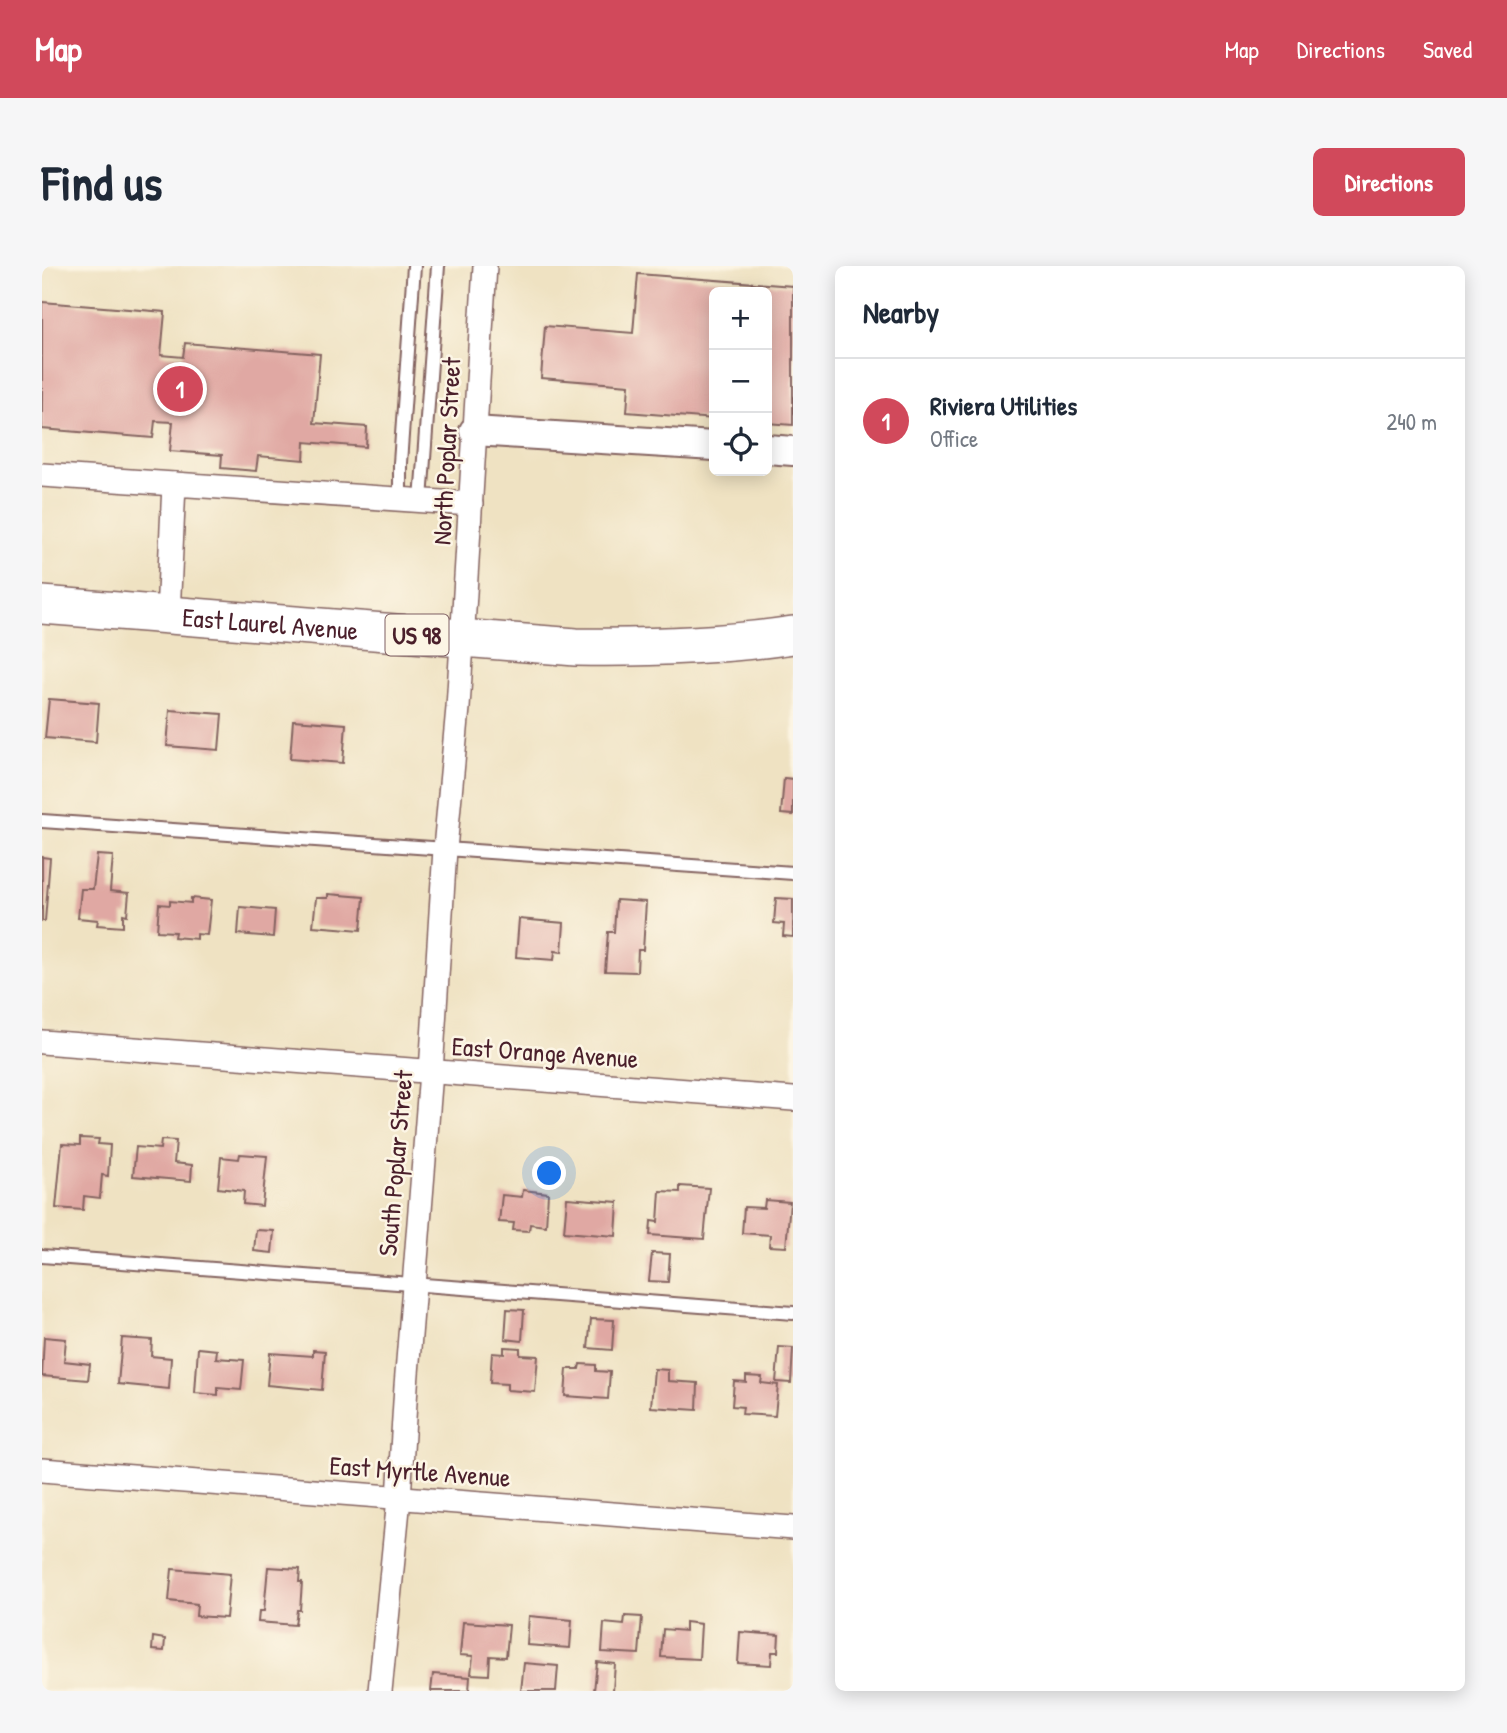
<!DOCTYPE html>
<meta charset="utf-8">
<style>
body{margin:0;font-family:"Patrick Hand",sans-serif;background:#f6f6f7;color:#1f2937}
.controls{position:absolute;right:21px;top:21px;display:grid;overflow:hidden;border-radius:10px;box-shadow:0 4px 18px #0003}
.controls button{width:63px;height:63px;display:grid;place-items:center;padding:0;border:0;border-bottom:2px solid #e0e1e3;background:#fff;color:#1f2937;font:35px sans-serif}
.you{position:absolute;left:508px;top:908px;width:24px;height:24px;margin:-18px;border:5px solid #fff;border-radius:50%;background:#1a73e8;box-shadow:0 0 0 10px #1a73e833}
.badge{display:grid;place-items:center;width:46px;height:46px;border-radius:50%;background:#d1495b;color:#fff;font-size:23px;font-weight:700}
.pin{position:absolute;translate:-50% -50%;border:4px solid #fff;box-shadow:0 2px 7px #0006}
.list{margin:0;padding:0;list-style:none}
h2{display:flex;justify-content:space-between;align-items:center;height:91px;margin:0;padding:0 28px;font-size:30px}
h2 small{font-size:23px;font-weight:400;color:#747a83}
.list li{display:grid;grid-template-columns:46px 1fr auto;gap:21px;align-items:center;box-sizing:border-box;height:126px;padding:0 28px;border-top:2px solid #e0e1e3}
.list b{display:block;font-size:26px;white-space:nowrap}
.list p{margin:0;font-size:23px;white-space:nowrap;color:#747a83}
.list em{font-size:23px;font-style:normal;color:#747a83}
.icon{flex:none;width:38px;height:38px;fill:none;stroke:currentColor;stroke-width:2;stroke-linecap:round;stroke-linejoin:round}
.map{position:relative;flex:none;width:751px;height:1425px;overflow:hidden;border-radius:10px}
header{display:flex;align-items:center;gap:42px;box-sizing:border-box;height:98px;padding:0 35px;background:#d1495b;color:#fff}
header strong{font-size:33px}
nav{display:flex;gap:38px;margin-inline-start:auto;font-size:24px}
.intro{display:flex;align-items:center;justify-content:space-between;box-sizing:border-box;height:168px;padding:0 42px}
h1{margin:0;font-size:49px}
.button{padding:18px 32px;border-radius:10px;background:#d1495b;color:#fff;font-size:24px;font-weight:700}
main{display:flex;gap:42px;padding:0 42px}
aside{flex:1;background:#fff;border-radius:10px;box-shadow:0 4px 18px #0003}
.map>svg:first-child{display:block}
.building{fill:#e0a8a3}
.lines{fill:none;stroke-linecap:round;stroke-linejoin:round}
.service-casing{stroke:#846360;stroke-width:16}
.minor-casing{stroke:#846360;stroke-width:26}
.tertiary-casing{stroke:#846360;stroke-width:32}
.primary-casing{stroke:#846360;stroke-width:40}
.service{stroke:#fff;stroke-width:12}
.minor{stroke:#fff;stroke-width:23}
.tertiary{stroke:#fff;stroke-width:28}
.primary{stroke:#fff;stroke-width:37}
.labels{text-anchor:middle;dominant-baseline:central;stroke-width:5;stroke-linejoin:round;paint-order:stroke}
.shield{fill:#fcf5e5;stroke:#7f5f63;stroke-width:2}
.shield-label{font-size:24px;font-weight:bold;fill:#4a1f2b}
.street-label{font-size:26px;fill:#4a1f2b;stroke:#fcf5e5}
</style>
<header>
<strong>Map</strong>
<nav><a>Map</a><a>Directions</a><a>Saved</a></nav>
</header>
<div class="intro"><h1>Find us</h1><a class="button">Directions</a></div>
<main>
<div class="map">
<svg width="751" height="1425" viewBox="0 0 751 1425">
<rect width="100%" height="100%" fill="#fcf5e5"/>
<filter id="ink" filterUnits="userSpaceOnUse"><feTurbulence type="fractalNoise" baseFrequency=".0143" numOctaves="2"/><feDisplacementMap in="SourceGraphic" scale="14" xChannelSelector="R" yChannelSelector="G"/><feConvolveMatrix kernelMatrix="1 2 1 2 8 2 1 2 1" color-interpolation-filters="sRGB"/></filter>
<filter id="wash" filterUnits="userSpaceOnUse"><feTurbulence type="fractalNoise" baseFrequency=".00686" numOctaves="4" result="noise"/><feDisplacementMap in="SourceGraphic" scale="28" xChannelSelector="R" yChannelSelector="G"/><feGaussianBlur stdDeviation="1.57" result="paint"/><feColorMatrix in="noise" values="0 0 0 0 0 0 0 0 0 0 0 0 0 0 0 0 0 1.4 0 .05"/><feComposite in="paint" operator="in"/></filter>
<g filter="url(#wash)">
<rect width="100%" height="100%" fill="#efe2c2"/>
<g id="blocks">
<g class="building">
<polygon points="596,8 751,20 751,159 725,157 725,26 672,26 672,153 585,146 587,119 499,112 503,60 591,67"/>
<polygon points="0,36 123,46 119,89 141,91 143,77 278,88 272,157 325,161 324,181 263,176 262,194 216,190 214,205 179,202 180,189 128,185 131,156 113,155 111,172 0,163"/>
<polygon points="7,433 57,437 54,476 3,472"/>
<polygon points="128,444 180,448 177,484 125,480"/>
<polygon points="251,454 304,458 301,497 248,493"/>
<polygon points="742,512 751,513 751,549 739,548"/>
<polygon points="55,589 71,590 68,625 87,627 85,649 81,648 81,661 55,659 56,654 36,652 39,623 51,623"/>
<polygon points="0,591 8,592 3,655 0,655"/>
<polygon points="286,628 322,631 319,664 271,660 274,632 286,632"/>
<polygon points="149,632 169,634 165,669 155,668 155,673 132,671 133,666 115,665 117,638 128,639 128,635 149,637"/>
<polygon points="734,632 751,633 751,671 741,670 742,658 732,657"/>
<polygon points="574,634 604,636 601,684 596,684 595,706 563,705 566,666 572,666"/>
<polygon points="198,641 233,644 231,671 196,668"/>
<polygon points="477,653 522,657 520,686 513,685 512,694 474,691"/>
<polygon points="38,872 57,873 56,878 68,879 66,910 60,909 58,932 42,930 41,944 14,942 20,878 38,879"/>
<polygon points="119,874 134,875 132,897 150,899 149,915 91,910 94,881 118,883"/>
<polygon points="198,888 225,890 220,940 201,938 202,925 176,922 179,891 197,893"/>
<polygon points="638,920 667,922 662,973 608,969 609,955 616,956 618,925 638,926"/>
<polygon points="481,924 506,927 504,960 488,958 487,965 471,964 472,957 457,956 460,929 480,931"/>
<polygon points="525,932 576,936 574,970 522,966"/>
<polygon points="723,934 748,936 744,981 727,980 728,969 700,967 702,941 722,942"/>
<polygon points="214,964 232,965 230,987 212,985"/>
<polygon points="610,987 628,988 626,1016 607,1015"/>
<polygon points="465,1043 482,1044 480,1075 463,1073"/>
<polygon points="549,1053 572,1054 570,1084 546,1082"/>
<polygon points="2,1071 24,1073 22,1095 48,1098 46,1114 0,1110"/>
<polygon points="80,1072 110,1074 109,1090 129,1092 127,1123 76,1118"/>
<polygon points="462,1081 478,1082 478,1089 496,1090 493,1126 465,1124 465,1118 448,1117 450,1087 462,1088"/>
<polygon points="737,1081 751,1082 749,1117 734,1116"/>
<polygon points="156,1082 175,1084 174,1092 202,1094 199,1124 176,1122 176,1129 153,1127"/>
<polygon points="271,1084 283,1085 280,1124 225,1119 228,1087 271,1090"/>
<polygon points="538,1098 554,1099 554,1105 568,1106 566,1133 523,1130 525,1103 537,1103"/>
<polygon points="612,1103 626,1104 626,1115 656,1117 655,1144 609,1141"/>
<polygon points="704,1110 720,1111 719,1117 736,1119 733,1150 700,1148 701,1141 690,1140 692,1115 704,1116"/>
<polygon points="226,1301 258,1303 257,1316 260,1316 258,1344 255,1344 253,1359 216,1356 217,1345 222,1345"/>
<polygon points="130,1303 188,1308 184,1352 154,1350 155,1338 127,1335"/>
<polygon points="487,1350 530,1354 528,1382 485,1379"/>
<polygon points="583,1350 600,1351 597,1388 560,1386 562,1357 582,1359"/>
<polygon points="421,1356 467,1359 464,1391 448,1390 447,1409 429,1408 431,1390 418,1389"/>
<polygon points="643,1356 659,1358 657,1393 619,1391 621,1363 643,1365"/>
<polygon points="698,1366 737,1369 736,1386 730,1386 729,1399 696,1397"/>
<polygon points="111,1371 123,1373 122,1385 110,1384"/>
<polygon points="555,1396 573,1398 571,1425 552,1425"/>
<polygon points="482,1397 516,1400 514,1425 479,1425"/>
<polygon points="391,1408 428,1411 427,1425 389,1425"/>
</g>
</g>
</g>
<g filter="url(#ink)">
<use href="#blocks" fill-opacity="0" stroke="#846360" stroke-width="2"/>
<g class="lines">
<defs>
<g id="service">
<polyline points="358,232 358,197 372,0"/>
<polyline points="379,234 396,0"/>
<polyline points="0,555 751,607"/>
<polyline points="0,990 751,1047"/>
</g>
<g id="minor">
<polyline points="0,209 132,218"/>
<polyline points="126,349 132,218 429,238"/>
<polyline points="0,776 751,833"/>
<polyline points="0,1204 751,1262"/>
<polyline points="338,1425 357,1232 364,1120 389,806 403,583 416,442 443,0"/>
</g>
<g id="tertiary">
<polyline points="432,165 672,180"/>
<polyline points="725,183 751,185"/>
</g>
<g id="primary">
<path id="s1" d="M0,339L534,381C606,382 679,380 751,369"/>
</g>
</defs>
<use href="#service" class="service-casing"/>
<use href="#minor" class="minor-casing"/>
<use href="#tertiary" class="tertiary-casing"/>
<use href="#primary" class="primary-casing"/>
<use href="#service" class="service"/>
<use href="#minor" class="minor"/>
<use href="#tertiary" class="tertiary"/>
<use href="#primary" class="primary"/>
</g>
</g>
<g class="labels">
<rect class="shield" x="343.5" y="348.5" width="63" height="41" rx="5"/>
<g class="shield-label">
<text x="375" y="369">US 98</text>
</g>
<g class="street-label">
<text transform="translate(404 185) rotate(-87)">North Poplar Street</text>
<text stroke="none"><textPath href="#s1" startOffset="229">East Laurel Avenue</textPath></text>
<text transform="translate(503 786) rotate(4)">East Orange Avenue</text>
<text transform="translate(353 897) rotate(-85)">South Poplar Street</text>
<text transform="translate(378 1205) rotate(4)">East Myrtle Avenue</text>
</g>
</g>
</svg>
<div class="controls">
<button>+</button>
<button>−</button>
<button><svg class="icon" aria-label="locate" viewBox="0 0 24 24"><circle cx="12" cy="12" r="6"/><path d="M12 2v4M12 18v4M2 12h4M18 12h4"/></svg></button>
</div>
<div class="you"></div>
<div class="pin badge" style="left:138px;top:123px">1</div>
</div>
<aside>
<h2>Nearby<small></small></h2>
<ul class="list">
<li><span class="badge">1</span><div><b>Riviera Utilities</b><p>Office</p></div><em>240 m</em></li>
</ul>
</aside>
</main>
